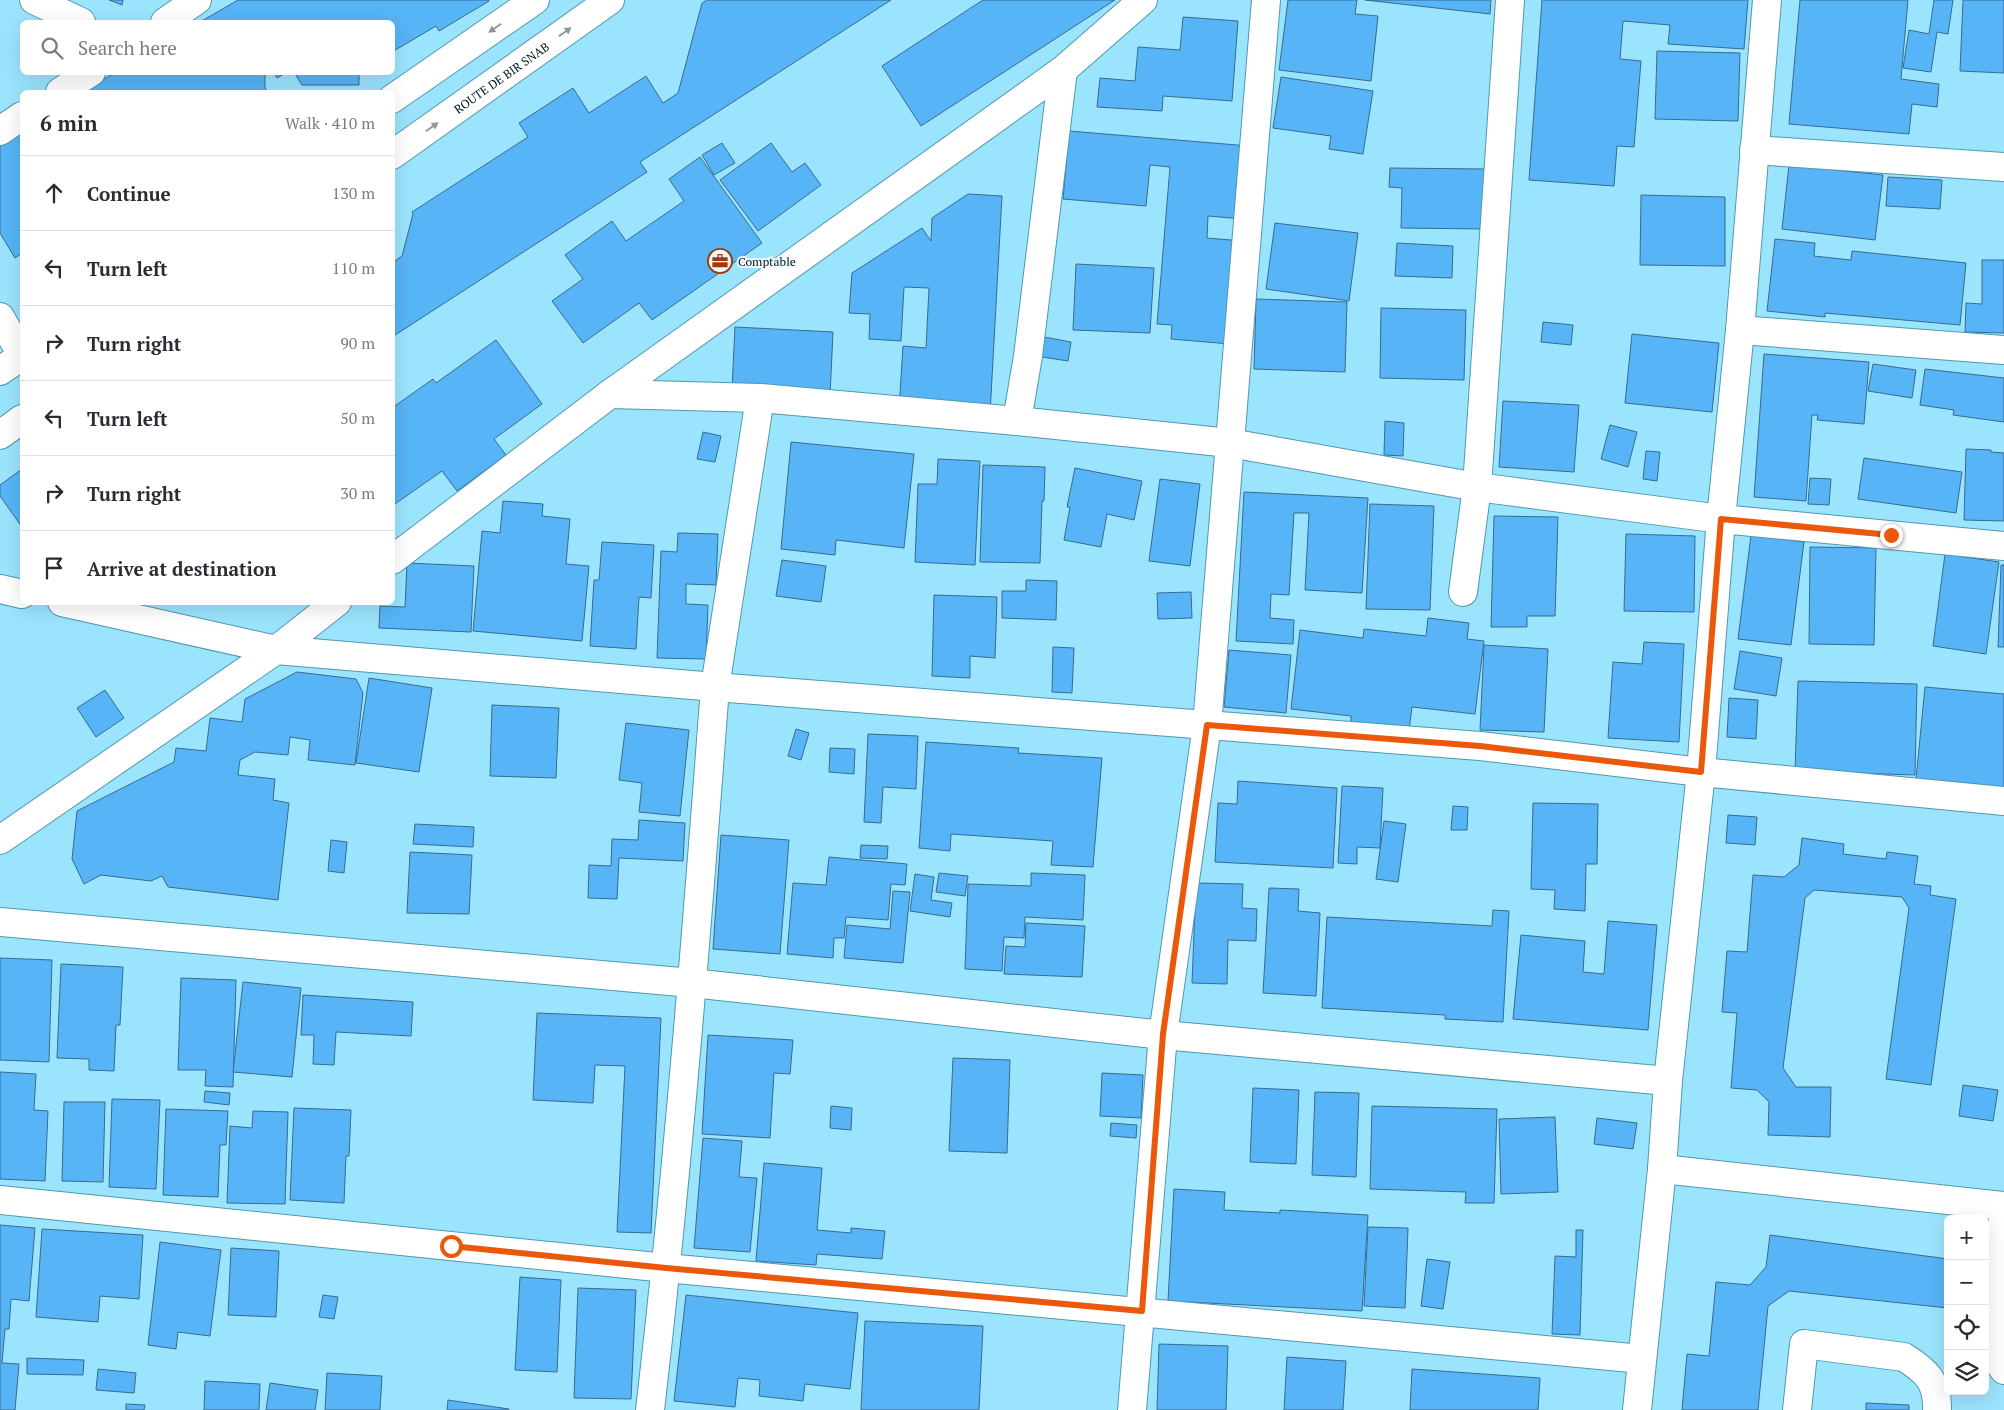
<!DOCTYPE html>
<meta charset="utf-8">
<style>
body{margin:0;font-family:"PT Serif",serif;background:#f2f2f3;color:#2b2b33}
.controls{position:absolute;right:15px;bottom:15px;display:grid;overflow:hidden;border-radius:8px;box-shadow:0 5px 20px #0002}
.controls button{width:45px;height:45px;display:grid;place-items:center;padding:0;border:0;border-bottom:1px solid #e1e1e2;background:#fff;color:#2b2b33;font:25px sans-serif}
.stop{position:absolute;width:15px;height:15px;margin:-11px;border:4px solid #ea580c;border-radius:50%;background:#fff}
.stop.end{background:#ea580c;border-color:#fff;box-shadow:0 1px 5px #0008}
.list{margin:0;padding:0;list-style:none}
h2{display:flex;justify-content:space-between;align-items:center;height:65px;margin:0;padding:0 20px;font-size:21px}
h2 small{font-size:16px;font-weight:400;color:#7c7c81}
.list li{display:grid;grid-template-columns:32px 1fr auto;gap:15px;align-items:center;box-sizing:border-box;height:75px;padding:0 20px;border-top:1px solid #e1e1e2}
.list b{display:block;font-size:19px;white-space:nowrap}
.list em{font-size:16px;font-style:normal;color:#7c7c81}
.icon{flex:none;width:28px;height:28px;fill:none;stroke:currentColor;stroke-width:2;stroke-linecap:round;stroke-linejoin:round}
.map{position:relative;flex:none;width:2004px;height:1410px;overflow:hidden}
.search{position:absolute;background:#fff;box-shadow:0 5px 20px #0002;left:20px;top:20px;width:375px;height:55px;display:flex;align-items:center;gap:12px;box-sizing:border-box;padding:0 18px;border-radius:8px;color:#7c7c81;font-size:19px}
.panel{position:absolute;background:#fff;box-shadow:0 5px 20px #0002;left:20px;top:90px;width:375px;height:515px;border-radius:8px}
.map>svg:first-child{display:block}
.building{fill:#57b4f6;stroke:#396b90}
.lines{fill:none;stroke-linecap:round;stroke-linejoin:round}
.minor-casing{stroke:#5098b1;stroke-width:30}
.major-casing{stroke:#5098b1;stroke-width:30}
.minor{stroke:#fff;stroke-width:28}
.major{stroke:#fff;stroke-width:28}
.oneway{fill:#8c979b}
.route{stroke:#ea580c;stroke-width:6}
.labels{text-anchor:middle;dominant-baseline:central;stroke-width:4;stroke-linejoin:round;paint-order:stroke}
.street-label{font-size:12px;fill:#001821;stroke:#f2f9fc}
.poi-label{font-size:12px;fill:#001821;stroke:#f2f9fc;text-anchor:start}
</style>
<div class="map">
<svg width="2004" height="1410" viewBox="0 0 2004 1410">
<rect width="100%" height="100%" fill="#9be4fe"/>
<g class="building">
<polygon points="109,0 123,0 122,5"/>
<polygon points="238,0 489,0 489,1 439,31 436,26 392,52 392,22 200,22"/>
<polygon points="707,0 891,0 640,162 647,172 392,337 392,263 402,256 413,214 412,212 528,137 519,123 573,88 589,113 646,76 663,103 678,93 702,3"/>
<polygon points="983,0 1115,0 921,126 882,66"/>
<polygon points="1288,0 1357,0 1355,14 1378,16 1371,81 1279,70"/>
<polygon points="1365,0 1491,0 1490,14"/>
<polygon points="1542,0 1748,0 1744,49 1668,44 1670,25 1623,21 1620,59 1641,61 1634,147 1617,146 1614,186 1529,180"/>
<polygon points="1800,0 1908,0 1901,79 1939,84 1937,107 1912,104 1909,134 1789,124"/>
<polygon points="1934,0 1953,0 1948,34 1937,32 1931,72 1903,68 1909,30 1929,34"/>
<polygon points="1963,0 2004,0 2004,73 1960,71"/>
<polygon points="1183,17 1238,21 1232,101 1163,96 1162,111 1097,107 1100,78 1135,81 1138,47 1180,50"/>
<polygon points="1657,51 1740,53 1738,121 1655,119"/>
<polygon points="116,72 265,72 265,88 268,92 83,92"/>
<polygon points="274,72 287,72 277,78"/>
<polygon points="294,72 359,72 359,85 302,85"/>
<polygon points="1281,77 1373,91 1363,154 1329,149 1331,136 1273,128"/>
<polygon points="22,128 22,253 15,258 0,233 0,142"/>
<polygon points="1069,131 1249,146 1243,219 1208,216 1207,238 1243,241 1230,344 1171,339 1172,325 1157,324 1170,167 1150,165 1146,206 1063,199"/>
<polygon points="722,143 735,163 714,175 702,155"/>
<polygon points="771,143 792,172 805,163 821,185 758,231 720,180"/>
<polygon points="700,157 762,243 652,320 639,303 583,343 552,301 583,279 565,255 612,221 626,241 684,201 669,179"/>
<polygon points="1789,165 1883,175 1875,240 1782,229"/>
<polygon points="1390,168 1485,169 1484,229 1401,228 1402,188 1389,187"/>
<polygon points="1888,177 1942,180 1940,209 1886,206"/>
<polygon points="968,194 1002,196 990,414 899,409 903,346 926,348 929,288 904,287 901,341 869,339 870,314 849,313 852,273 922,228 931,241 932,218"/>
<polygon points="1641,195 1725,197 1725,266 1640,265"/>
<polygon points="1275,223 1358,233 1349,301 1266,289"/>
<polygon points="1775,239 1815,243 1814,256 1851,260 1852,251 1966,263 1960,325 1825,313 1825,317 1767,311"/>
<polygon points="1397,243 1453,246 1452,278 1395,276"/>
<polygon points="1982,260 2004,260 2004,333 1965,332 1966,303 1982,304"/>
<polygon points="1076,264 1154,268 1150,333 1073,330"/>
<polygon points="1256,299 1347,302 1345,372 1254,369"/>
<polygon points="1381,308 1466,310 1464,380 1380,378"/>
<polygon points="1543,322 1573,325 1571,345 1541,342"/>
<polygon points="735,327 833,332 830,396 732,389"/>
<polygon points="1632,334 1719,343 1712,412 1625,403"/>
<polygon points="1039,336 1071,342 1068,361 1036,356"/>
<polygon points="496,340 542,404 494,439 506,455 457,491 442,471 392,506 392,408 433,379 436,383"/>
<polygon points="1764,354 1869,362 1864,424 1817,420 1818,415 1812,415 1806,501 1754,497"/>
<polygon points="1873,364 1916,370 1912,398 1868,391"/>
<polygon points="1925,369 2004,378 2004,422 1953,415 1954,410 1920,405"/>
<polygon points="1503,401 1579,405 1574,472 1499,467"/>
<polygon points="1385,421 1404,423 1403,456 1384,455"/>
<polygon points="1610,425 1637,432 1628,467 1601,459"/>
<polygon points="703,432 721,436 715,462 697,459"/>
<polygon points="791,442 914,454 904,548 836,540 835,555 781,549"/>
<polygon points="1966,449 1991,450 1991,452 2004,453 2004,521 1964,520"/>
<polygon points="1646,451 1660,452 1657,481 1643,479"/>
<polygon points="1864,458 1962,472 1956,513 1858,499"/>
<polygon points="938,459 980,461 975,565 915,562 918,484 937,484"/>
<polygon points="983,465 1045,467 1044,501 1042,501 1040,563 980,562"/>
<polygon points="1075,468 1142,481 1134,520 1107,514 1101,547 1064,540 1070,507 1067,507"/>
<polygon points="22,469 22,527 0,496 0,485"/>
<polygon points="1810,478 1831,479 1829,505 1808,504"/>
<polygon points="1160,479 1200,484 1190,566 1149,561"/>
<polygon points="1244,492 1368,498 1362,593 1305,590 1309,513 1294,513 1289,595 1271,594 1270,618 1294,620 1293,644 1236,641"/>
<polygon points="503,501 543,504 542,516 570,519 566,564 589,566 582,641 473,631 482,531 500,533"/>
<polygon points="1370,504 1434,506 1430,610 1366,609"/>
<polygon points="1494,516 1558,517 1555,616 1527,616 1527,627 1491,627"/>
<polygon points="678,533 718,534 716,585 686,584 686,604 708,605 706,659 657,658 661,551 677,552"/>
<polygon points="1626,534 1695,536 1694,612 1624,611"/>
<polygon points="1751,535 1804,542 1791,645 1738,639"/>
<polygon points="602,542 654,545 651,598 639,597 636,649 590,646 594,580 599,580"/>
<polygon points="1810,547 1876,548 1874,645 1809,644"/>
<polygon points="1945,554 1999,562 1986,654 1933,646"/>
<polygon points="782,560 826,566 821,602 776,596"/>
<polygon points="407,563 474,566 471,632 379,628 380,606 405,607"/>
<polygon points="2001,565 2004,565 2004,647 1998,647"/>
<polygon points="1026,580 1057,581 1056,620 1002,618 1002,591 1026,591"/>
<polygon points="1191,592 1192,618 1158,619 1157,593"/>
<polygon points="934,595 997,597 995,658 970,656 970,678 932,676"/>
<polygon points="1428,618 1469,623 1467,639 1484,641 1475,714 1412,707 1409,730 1351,723 1351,716 1291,709 1300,630 1363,638 1364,629 1426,636"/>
<polygon points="1644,642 1684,644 1679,742 1608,738 1613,662 1642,664"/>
<polygon points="1484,645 1548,649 1544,732 1480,730"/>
<polygon points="1053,647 1074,648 1072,693 1052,692"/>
<polygon points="1229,650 1291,655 1286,713 1224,707"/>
<polygon points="1740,651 1782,658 1776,696 1734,689"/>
<polygon points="297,672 356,679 363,693 355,765 308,760 310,740 290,737 288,755 255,752 240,760 238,775 275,779 273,800 289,803 278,900 168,887 162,876 151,881 101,875 84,884 72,859 77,811 174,762 176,748 206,751 210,718 242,722 245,699"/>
<polygon points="369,678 432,688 419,772 356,763"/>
<polygon points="1798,681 1917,684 1915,775 1795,771"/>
<polygon points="1925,687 2004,694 2004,790 1977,787 1977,784 1916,779"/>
<polygon points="105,690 124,718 96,737 77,708"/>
<polygon points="1729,698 1758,700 1756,739 1727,737"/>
<polygon points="492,705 559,708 556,778 490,776"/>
<polygon points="626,723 689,730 680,816 639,812 642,783 619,780"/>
<polygon points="796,729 809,733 801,760 788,756"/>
<polygon points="868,734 918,736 916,789 883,787 881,823 864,822"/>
<polygon points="926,742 1019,748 1018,753 1102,758 1093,867 1051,865 1053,841 951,834 950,851 919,848"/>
<polygon points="830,748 855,749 854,774 829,772"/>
<polygon points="1238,781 1337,788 1333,868 1215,862 1218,803 1237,804"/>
<polygon points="1342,786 1383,788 1380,848 1357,847 1357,864 1338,863"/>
<polygon points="1533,803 1598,804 1597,864 1586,864 1585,911 1554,909 1555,890 1531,889"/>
<polygon points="1453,806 1468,807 1467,830 1451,830"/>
<polygon points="1728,815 1757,817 1755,845 1726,843"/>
<polygon points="639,820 685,823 683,861 619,858 617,899 588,898 589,865 611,866 612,839 638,840"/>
<polygon points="1384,821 1406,824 1398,882 1376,879"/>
<polygon points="415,824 474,827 473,847 413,844"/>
<polygon points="721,835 789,840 780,954 713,949"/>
<polygon points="1802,838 1844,844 1843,854 1886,859 1887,852 1918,856 1914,884 1931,886 1930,895 1956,899 1931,1085 1886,1079 1909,908 1902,897 1814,890 1805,898 1783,1068 1796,1087 1831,1087 1830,1137 1768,1135 1769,1102 1757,1090 1731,1088 1737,1013 1722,1012 1727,951 1747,952 1753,875 1784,877 1799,865"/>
<polygon points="331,840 347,842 344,873 328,871"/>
<polygon points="861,845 888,846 887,859 860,858"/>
<polygon points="410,852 472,855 469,914 407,913"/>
<polygon points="829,857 907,864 905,885 891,884 888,920 846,917 844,938 834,938 833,958 787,954 793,883 826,885"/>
<polygon points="939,873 968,876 965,896 936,892"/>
<polygon points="1031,873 1085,875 1083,920 1025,917 1024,938 1004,937 1002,971 965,969 968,884 1031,886"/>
<polygon points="915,874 934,877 931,900 952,903 950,917 910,911"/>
<polygon points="1196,883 1243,884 1242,908 1257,909 1256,941 1228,940 1227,984 1192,983"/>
<polygon points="1269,888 1299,889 1298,911 1320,913 1316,996 1263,993"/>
<polygon points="893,891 910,892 903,963 844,958 847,925 890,929"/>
<polygon points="1493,910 1509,911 1503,1022 1445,1019 1445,1015 1322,1008 1327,917 1492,926"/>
<polygon points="1608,921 1657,925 1648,1030 1513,1019 1521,935 1585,941 1583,972 1604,974"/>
<polygon points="1026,923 1085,926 1082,977 1004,974 1006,946 1025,947"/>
<polygon points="0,958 52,960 49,1062 0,1060"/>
<polygon points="61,964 123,967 120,1025 116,1025 114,1071 89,1070 89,1059 57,1058"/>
<polygon points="181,978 236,980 233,1087 205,1086 206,1070 178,1070"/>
<polygon points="243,982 301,988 292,1077 233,1072"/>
<polygon points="303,995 413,1002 411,1036 336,1032 334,1065 313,1064 314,1035 301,1035"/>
<polygon points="537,1013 661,1018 651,1233 617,1232 625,1066 595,1065 593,1103 533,1100"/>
<polygon points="708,1035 793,1040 790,1074 774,1073 770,1138 702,1134"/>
<polygon points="953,1058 1010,1060 1007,1153 949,1151"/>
<polygon points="0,1072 36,1074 34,1110 48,1111 45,1181 0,1179"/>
<polygon points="1102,1073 1143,1075 1141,1118 1100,1116"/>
<polygon points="1963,1085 1998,1090 1993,1121 1959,1116"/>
<polygon points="1253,1088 1299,1090 1296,1164 1250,1162"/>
<polygon points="205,1091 230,1093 229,1105 204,1102"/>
<polygon points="1315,1092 1359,1093 1356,1177 1312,1175"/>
<polygon points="112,1099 160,1100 156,1189 109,1187"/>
<polygon points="64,1102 105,1102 103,1182 62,1181"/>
<polygon points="831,1106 852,1108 851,1130 830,1128"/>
<polygon points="1372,1106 1497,1109 1494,1203 1465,1203 1466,1192 1370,1189"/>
<polygon points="294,1108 351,1110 349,1156 346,1156 344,1203 290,1200"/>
<polygon points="166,1109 228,1111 226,1145 220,1145 218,1197 163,1195"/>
<polygon points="253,1111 288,1112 285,1204 227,1203 230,1126 252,1128"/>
<polygon points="1555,1117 1558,1192 1501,1194 1499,1119"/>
<polygon points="1597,1118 1637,1123 1633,1149 1594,1144"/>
<polygon points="1111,1123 1137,1125 1136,1138 1110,1136"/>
<polygon points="703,1138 742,1141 739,1177 757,1178 750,1252 694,1248"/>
<polygon points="764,1163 822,1168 817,1230 851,1233 851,1228 885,1231 882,1259 817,1254 816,1265 756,1261"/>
<polygon points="1174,1189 1225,1192 1224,1210 1280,1213 1280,1210 1368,1215 1362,1311 1168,1301"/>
<polygon points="0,1225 35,1228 29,1301 11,1299 9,1329 5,1329 2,1363 19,1364 15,1410 0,1410"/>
<polygon points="1368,1227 1408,1228 1405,1308 1364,1306"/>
<polygon points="42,1229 143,1235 139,1299 100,1296 98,1322 36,1317"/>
<polygon points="1576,1230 1583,1230 1580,1335 1552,1334 1555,1256 1576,1257"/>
<polygon points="1770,1235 1948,1259 1948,1308 1789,1291 1768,1306 1758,1410 1682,1410 1687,1354 1709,1356 1716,1282 1750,1285 1766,1267"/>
<polygon points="160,1242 221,1250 210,1336 178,1332 176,1349 148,1345"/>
<polygon points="231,1248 279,1251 276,1317 228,1315"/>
<polygon points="1427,1259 1450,1262 1443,1309 1421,1306"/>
<polygon points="520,1277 561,1280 557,1372 515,1370"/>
<polygon points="578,1288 636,1290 631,1399 574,1398"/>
<polygon points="323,1295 338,1297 334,1319 319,1317"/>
<polygon points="686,1295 858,1313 850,1389 805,1384 803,1401 759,1396 760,1380 738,1378 735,1407 674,1401"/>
<polygon points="865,1321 983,1326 979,1410 861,1410"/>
<polygon points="1159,1344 1228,1346 1226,1410 1157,1410"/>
<polygon points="1287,1357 1346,1361 1343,1410 1284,1410"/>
<polygon points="27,1358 84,1360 83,1375 27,1374"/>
<polygon points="98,1369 136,1373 134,1393 96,1390"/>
<polygon points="1412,1369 1540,1378 1538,1410 1410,1410"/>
<polygon points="327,1373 382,1376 380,1410 325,1410"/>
<polygon points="205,1381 260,1384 259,1410 204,1410"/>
<polygon points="270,1383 318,1390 315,1410 266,1410"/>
<polygon points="448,1400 509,1409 509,1410 447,1410"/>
<polygon points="1866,1403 1909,1405 1909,1410 1866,1410"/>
<polygon points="126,1404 145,1405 144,1410 126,1410"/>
</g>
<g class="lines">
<defs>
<g id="minor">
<polyline points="34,0 81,22"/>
<polyline points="165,22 197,0"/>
<polyline points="60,92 91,72"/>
<polyline points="0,131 22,116"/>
<polyline points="1754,150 2004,167"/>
<polyline points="0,317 22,355"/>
<polyline points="1740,330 2004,350"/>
<polyline points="610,394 760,398 1017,421 1230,443 1477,487 1721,519 2004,546"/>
<polyline points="760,398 715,687 1480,746 1701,772 2004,801"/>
<polyline points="1017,421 1028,356 1063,70"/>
<polyline points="392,560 610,394 1063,70 1143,0"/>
<polyline points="0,589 22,594"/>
<polyline points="1463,592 1477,487 1510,0"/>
<path d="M62,602L276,650L715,687C697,928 678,1170 650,1410"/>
<polyline points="0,840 276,650 337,602"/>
<polyline points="0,922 692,983 1163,1035 1668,1081"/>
<polyline points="1662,1169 2004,1206"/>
<polyline points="0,1200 666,1268 1642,1359"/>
<polyline points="2004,1208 1994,1323 1996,1358 2004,1370"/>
<polyline points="1132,1410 1163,1035 1207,725 1266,0"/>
<polyline points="1637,1410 1662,1169 1668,1081 1701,772 1721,519 1740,330 1767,0"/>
<path d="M1797,1410L1804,1344L1904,1357C1926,1371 1938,1381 1937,1410"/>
</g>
<g id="major">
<polyline points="392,99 535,0"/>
<path id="s1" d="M392,155L610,0"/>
<polyline points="0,371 22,356"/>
<polyline points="0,435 22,419"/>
</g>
</defs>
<use href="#minor" class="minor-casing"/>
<use href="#major" class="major-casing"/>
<use href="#minor" class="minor"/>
<use href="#major" class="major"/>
</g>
<defs><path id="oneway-solid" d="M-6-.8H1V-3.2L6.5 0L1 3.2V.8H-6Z" transform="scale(1.25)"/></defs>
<g class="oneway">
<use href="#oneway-solid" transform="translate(495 28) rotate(145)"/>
<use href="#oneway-solid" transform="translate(565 32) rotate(-35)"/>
<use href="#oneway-solid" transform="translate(432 127) rotate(-35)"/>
</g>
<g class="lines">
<polyline class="route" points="451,1246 666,1268 1142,1311 1163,1034 1207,725 1480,746 1701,772 1721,519 1891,535"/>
</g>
<defs>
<symbol id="office-ring" viewBox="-11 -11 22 22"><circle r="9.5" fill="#f2f9fc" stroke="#9e3b02" stroke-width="1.5"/><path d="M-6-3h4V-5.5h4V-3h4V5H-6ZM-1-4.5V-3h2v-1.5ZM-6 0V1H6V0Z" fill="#9e3b02"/></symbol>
</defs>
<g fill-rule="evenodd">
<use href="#office-ring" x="706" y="247" width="28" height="28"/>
</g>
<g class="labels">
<g class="street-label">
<text stroke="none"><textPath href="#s1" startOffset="134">ROUTE DE BIR SNAB</textPath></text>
</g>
<g class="poi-label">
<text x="738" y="261">Comptable</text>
</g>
</g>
</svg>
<div class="controls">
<button>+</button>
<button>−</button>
<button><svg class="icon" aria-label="locate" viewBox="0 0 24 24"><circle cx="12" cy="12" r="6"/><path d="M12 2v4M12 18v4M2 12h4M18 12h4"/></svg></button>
<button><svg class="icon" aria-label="layers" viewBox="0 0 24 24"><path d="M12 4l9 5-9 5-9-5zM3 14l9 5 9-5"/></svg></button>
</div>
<div class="stop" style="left:451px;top:1246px"></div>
<div class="stop end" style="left:1891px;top:535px"></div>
<div class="search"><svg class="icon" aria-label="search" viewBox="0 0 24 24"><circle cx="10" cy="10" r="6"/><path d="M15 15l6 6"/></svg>Search here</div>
<section class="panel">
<h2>6 min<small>Walk · 410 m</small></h2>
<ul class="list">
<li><svg class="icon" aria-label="ahead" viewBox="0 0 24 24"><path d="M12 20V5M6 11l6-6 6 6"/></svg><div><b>Continue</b></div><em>130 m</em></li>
<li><svg class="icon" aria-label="left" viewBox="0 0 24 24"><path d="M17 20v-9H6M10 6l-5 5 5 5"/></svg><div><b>Turn left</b></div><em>110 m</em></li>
<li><svg class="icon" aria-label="right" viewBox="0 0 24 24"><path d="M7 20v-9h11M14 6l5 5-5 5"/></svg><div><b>Turn right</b></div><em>90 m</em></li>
<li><svg class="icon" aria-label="left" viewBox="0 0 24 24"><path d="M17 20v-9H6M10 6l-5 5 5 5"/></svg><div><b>Turn left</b></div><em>50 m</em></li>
<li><svg class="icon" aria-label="right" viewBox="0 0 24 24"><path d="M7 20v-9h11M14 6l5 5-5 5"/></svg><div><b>Turn right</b></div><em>30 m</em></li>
<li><svg class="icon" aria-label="arrive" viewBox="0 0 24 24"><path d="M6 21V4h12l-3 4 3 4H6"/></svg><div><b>Arrive at destination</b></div></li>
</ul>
</section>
</div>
